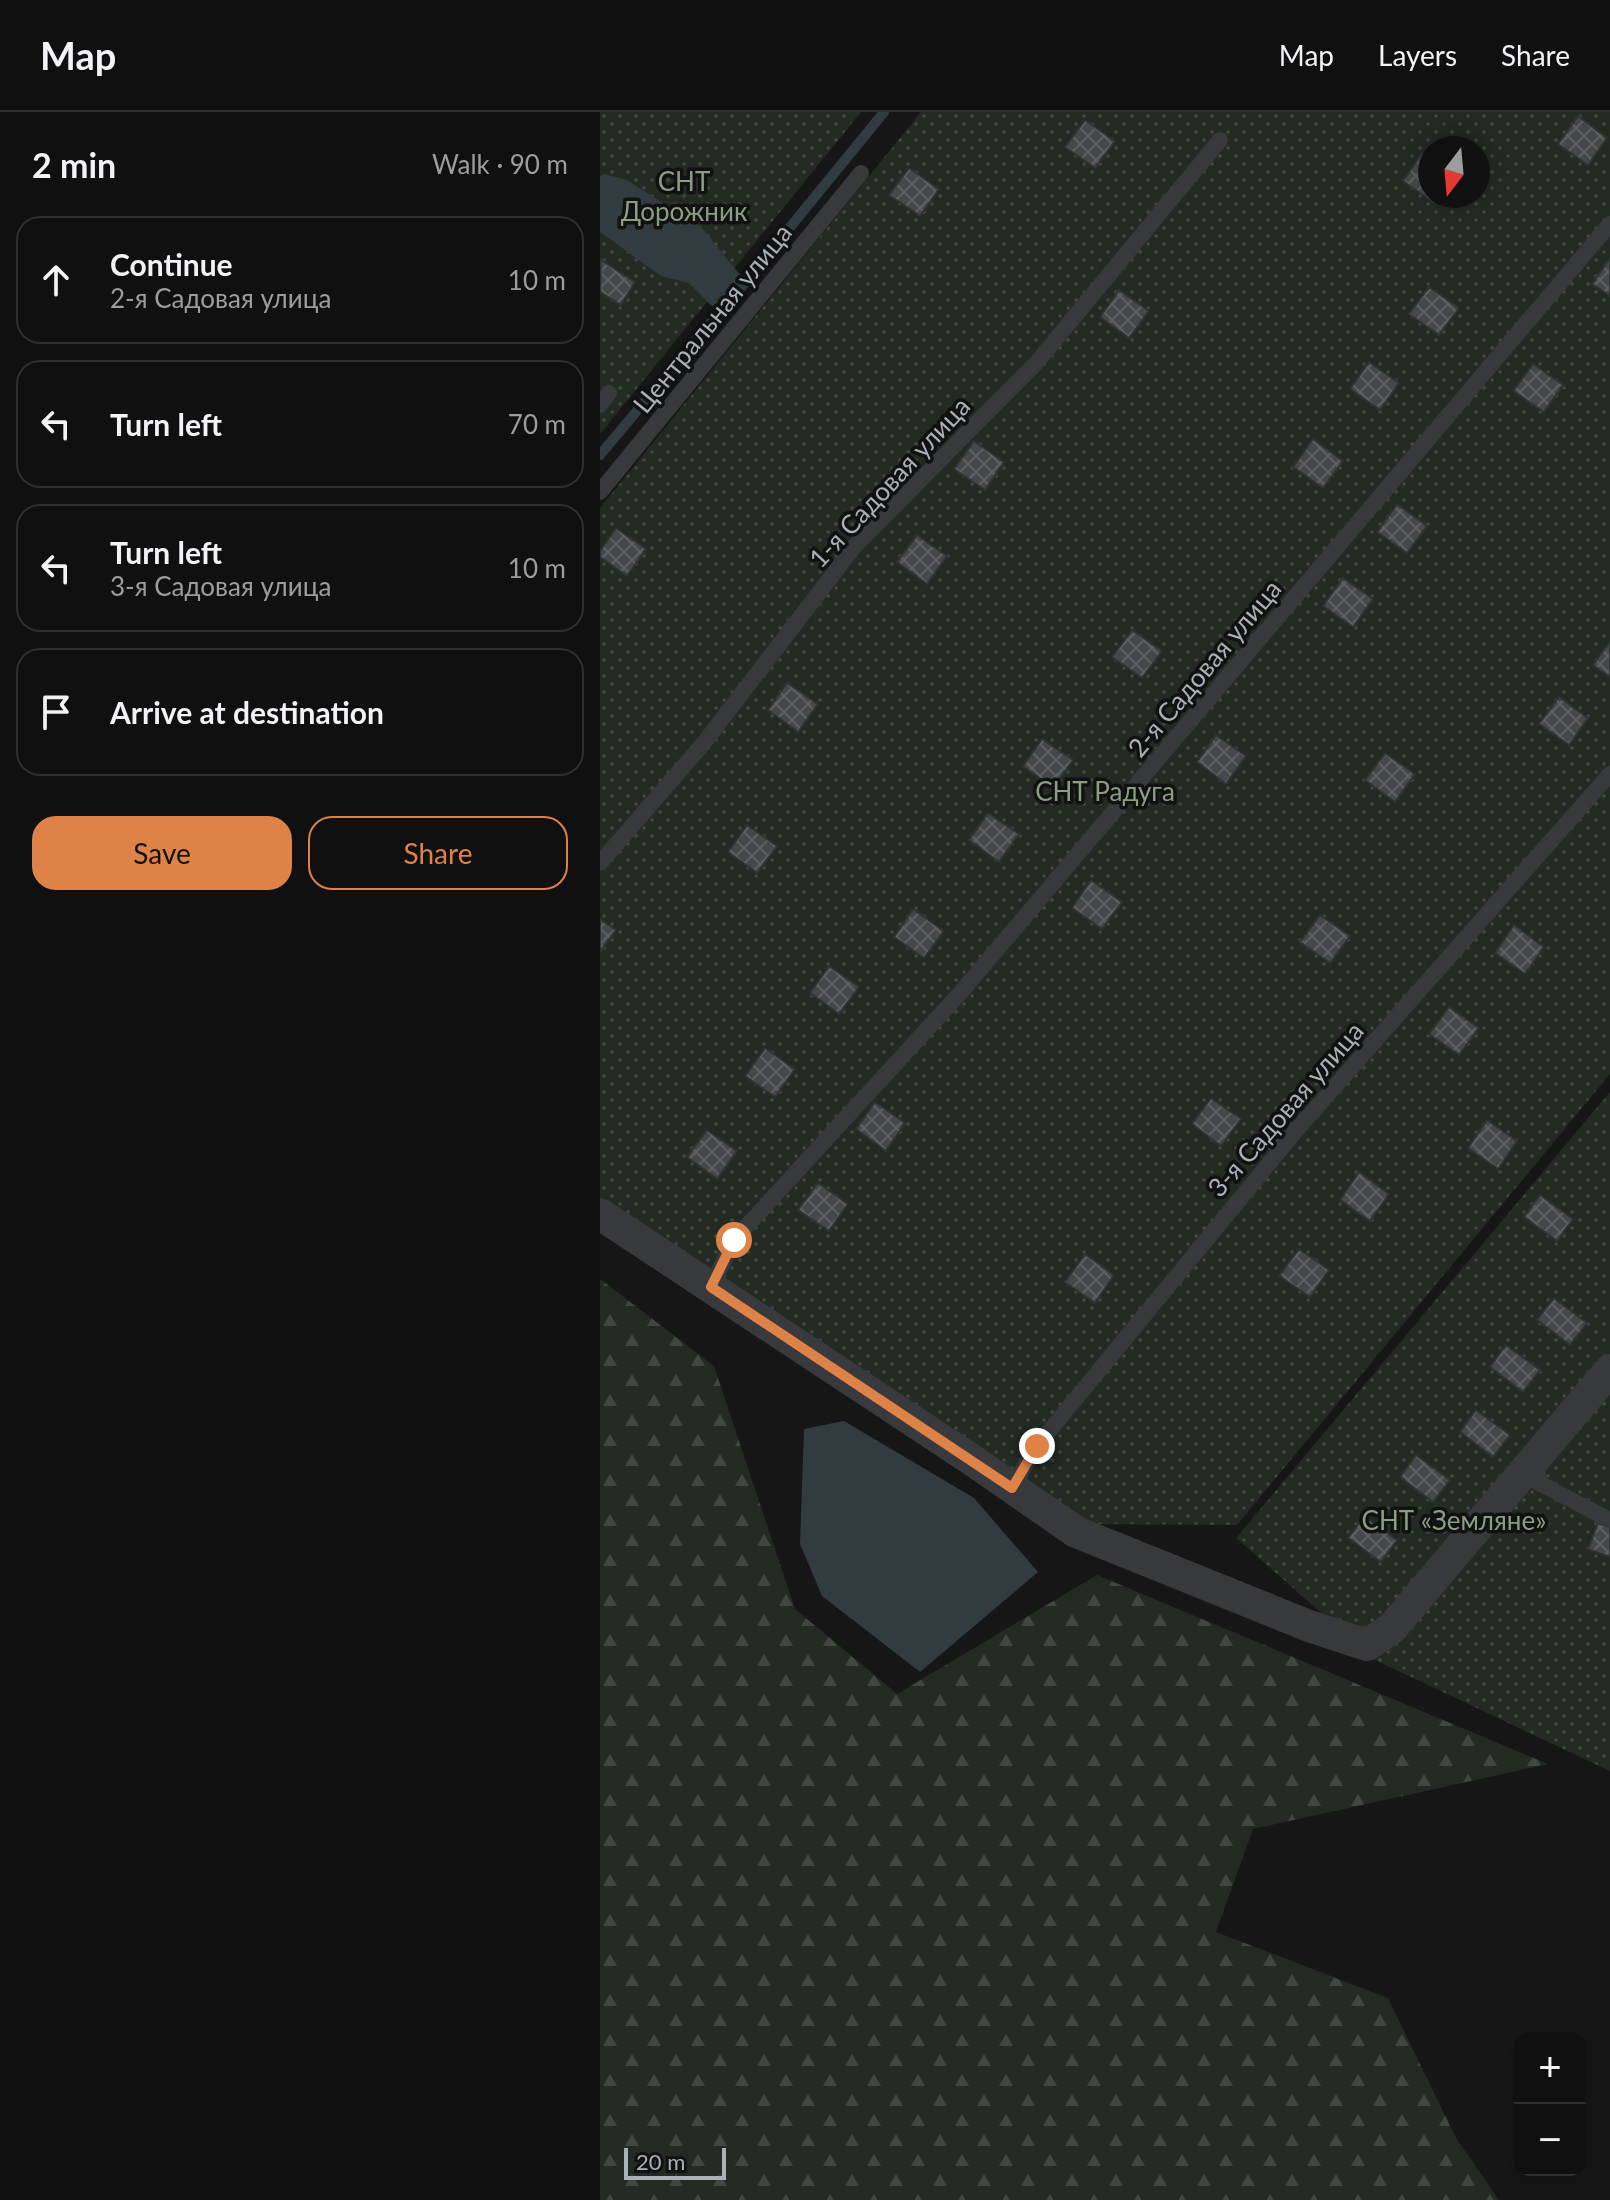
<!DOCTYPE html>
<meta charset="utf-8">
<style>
body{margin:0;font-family:Lato,sans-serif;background:#1e1e1f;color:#f1f3f6}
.controls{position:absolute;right:24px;bottom:24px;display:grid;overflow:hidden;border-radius:16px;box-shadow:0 4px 20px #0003}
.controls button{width:72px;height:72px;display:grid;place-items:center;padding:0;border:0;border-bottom:2px solid #303031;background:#101011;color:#f1f3f6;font:40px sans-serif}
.compass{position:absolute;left:818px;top:24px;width:72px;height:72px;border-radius:50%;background:#101011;box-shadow:0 4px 20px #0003;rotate:196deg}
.scale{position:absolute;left:24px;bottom:20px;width:102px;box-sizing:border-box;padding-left:8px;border:4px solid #a9b1b6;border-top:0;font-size:22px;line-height:28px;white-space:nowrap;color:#a9b1b6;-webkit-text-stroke:6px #111112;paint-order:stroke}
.stop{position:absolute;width:24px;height:24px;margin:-18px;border:6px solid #de8247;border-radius:50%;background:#fff}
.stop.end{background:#de8247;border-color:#fff;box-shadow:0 2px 8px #0008}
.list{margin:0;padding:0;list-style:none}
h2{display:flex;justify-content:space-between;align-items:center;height:104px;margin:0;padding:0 32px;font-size:34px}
h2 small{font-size:26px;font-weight:400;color:#9c9d9f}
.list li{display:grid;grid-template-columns:52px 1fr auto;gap:24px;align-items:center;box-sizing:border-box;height:128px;margin:0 16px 16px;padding:0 16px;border:2px solid #303031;border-radius:24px}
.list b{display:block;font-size:30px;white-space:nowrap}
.list p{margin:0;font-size:26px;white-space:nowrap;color:#9c9d9f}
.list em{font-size:26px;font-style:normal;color:#9c9d9f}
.actions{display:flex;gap:16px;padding:24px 32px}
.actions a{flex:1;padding:18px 0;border:2px solid #de8247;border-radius:24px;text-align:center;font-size:28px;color:#de8247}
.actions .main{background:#de8247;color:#111}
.icon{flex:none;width:44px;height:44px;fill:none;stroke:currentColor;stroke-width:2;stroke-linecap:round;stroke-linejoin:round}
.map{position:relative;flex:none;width:1010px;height:2088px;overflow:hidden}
header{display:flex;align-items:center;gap:48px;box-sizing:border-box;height:112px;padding:0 40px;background:#101011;border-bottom:2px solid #303031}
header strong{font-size:38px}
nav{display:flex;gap:44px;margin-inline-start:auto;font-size:28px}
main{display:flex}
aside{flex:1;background:#101011}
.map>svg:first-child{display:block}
.grass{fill:url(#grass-dots);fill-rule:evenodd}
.forest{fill:url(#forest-firs)}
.water{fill:#303c3f}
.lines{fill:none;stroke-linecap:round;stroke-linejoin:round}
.stream{stroke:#303c3f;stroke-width:10}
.building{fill:url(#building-cross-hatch);stroke:#303133;stroke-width:2}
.service{stroke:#37393c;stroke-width:16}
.minor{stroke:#37393c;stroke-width:32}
.route{stroke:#de8247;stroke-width:10}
.labels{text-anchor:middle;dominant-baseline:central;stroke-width:7;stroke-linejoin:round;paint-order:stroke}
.park-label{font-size:26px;fill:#889f82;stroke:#111112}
.street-label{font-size:26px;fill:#a9b1b6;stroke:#111112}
</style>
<header>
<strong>Map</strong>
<nav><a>Map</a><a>Layers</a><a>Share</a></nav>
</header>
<main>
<aside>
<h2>2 min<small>Walk · 90 m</small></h2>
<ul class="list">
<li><svg class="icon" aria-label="ahead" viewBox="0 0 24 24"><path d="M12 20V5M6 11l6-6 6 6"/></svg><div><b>Continue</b><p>2-я Садовая улица</p></div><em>10 m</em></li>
<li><svg class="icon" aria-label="left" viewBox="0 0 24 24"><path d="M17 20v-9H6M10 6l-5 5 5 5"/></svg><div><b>Turn left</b></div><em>70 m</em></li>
<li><svg class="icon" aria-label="left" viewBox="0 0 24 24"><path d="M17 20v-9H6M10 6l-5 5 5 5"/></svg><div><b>Turn left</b><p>3-я Садовая улица</p></div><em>10 m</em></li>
<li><svg class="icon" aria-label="arrive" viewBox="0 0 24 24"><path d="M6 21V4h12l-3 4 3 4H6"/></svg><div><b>Arrive at destination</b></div></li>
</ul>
<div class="actions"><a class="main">Save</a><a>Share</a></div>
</aside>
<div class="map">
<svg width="1010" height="2088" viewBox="0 0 1010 2088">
<defs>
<pattern id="grass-dots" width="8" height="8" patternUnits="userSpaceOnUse" patternTransform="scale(2)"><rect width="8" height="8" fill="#232a22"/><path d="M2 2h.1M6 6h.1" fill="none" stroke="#404640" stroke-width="1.8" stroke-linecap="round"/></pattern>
<pattern id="forest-firs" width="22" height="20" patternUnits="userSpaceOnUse" patternTransform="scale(2)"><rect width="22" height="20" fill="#232a22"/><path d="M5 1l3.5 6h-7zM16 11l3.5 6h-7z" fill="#404640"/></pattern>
<pattern id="building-cross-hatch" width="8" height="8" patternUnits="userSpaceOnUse" patternTransform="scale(2)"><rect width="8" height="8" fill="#45484a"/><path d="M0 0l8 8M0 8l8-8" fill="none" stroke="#5d6062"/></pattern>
</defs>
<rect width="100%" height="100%" fill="#161617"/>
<g class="grass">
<polygon points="0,0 261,0 0,322"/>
<path d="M321,0H1010V962L637,1413L485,1412L0,1093V396ZM830,36H878V84H830Z"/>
<polygon points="1010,980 1010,1659 775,1548 636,1426"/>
</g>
<polygon class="forest" points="0,1167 114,1254 195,1497 297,1582 497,1463 948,1652 653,1717 616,1820 788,1886 856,2026 899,2088 0,2088"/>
<g class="water">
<polygon points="4,62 27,68 102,116 146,170 119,201 89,171 61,164 0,120 0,64"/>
<polygon points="244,1309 374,1386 438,1460 320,1560 222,1484 200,1432 204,1317"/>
</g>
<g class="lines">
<g class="stream">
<polyline points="139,178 284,0"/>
<polyline points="0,343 128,190"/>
</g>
</g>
<g class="building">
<polygon points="978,4 1007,26 988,53 958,32"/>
<polygon points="485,8 515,29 495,56 465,35"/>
<polygon points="822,41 830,47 830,84 837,84 833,90 803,69"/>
<polygon points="309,56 339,77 320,104 289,83"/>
<polygon points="1010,146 1010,184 992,172"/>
<polygon points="1,148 35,170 21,193 0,180"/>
<polygon points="829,175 859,196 839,223 809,202"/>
<polygon points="519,178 549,199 529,226 500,205"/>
<polygon points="769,250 799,271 780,298 750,277"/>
<polygon points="933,252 963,273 944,300 913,279"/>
<polygon points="713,327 743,349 723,376 693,355"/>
<polygon points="374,329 404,350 385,378 354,357"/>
<polygon points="797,392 827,414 807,441 777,420"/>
<polygon points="16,416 46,437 27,464 0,445 0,439"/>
<polygon points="317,423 347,444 327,472 297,450"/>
<polygon points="743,466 773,487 753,515 723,494"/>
<polygon points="532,518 562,539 542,566 512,545"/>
<polygon points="1010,529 1010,565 993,553"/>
<polygon points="187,571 218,592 198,620 168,598"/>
<polygon points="959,585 988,606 969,633 939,612"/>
<polygon points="616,623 646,644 626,672 597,650"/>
<polygon points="442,627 473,648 453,676 423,654"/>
<polygon points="785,641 815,662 795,690 765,668"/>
<polygon points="388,701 419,722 399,750 369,728"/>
<polygon points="147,713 177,734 157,761 128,740"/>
<polygon points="491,768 522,790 502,817 472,796"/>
<polygon points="313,797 344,819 324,846 294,825"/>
<polygon points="720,803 750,824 730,851 700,830"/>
<polygon points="0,807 16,818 0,840"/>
<polygon points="914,813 944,835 925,862 895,841"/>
<polygon points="229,854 259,875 239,902 210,881"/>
<polygon points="849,895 879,916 859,943 829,922"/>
<polygon points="165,936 195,957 175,985 145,964"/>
<polygon points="611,986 641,1007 621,1034 592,1012"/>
<polygon points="275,990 305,1011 286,1039 256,1017"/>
<polygon points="887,1008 917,1029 898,1057 868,1036"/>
<polygon points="107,1018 137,1039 117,1067 87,1045"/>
<polygon points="759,1060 789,1082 770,1109 740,1088"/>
<polygon points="218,1071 248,1092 229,1119 198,1098"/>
<polygon points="940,1083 973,1107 957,1129 924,1105"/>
<polygon points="699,1137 729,1158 710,1185 679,1164"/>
<polygon points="485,1142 514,1163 495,1191 465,1170"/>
<polygon points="954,1186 987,1211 970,1233 937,1208"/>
<polygon points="906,1233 940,1258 923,1280 890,1255"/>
<polygon points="876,1298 910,1323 893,1345 860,1320"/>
<polygon points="816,1343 850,1368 833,1390 800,1365"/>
<polygon points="764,1404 797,1428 781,1450 748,1426"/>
<polygon points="998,1411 1010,1415 1010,1445 988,1437"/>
</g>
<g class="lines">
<g class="service">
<polyline points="0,293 9,281"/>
<polyline points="0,380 261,61"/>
<polyline points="0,751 103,632 254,435 437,250 620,28"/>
<polyline points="111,1175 134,1128 362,879 1010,112"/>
<polyline points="937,1349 939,1371 1010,1408"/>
<polyline points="412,1376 437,1334 694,1021 1010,662"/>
</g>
<polyline class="minor" points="0,1102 375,1350 476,1420 709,1514 767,1533 792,1516 1010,1258"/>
</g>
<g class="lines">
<polyline class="route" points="134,1128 111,1175 412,1376 437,1334"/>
</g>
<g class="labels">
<g class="park-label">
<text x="84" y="69">СНТ<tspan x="84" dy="30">Дорожник</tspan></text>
<text x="505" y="679">СНТ Радуга</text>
<text x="854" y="1408">СНТ «Земляне»</text>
</g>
<g class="street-label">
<text transform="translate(112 206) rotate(-51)">Центральная улица</text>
<text transform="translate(289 370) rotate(-47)">1-я Садовая улица</text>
<text transform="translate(604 556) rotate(-50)">2-я Садовая улица</text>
<text transform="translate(685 997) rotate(-49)">3-я Садовая улица</text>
</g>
</g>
</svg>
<div class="controls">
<button>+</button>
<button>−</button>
</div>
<svg class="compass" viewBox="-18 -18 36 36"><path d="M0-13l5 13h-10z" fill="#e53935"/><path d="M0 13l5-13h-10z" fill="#9c9d9f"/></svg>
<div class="scale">20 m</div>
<div class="stop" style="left:134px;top:1128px"></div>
<div class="stop end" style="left:437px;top:1334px"></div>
</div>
</main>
